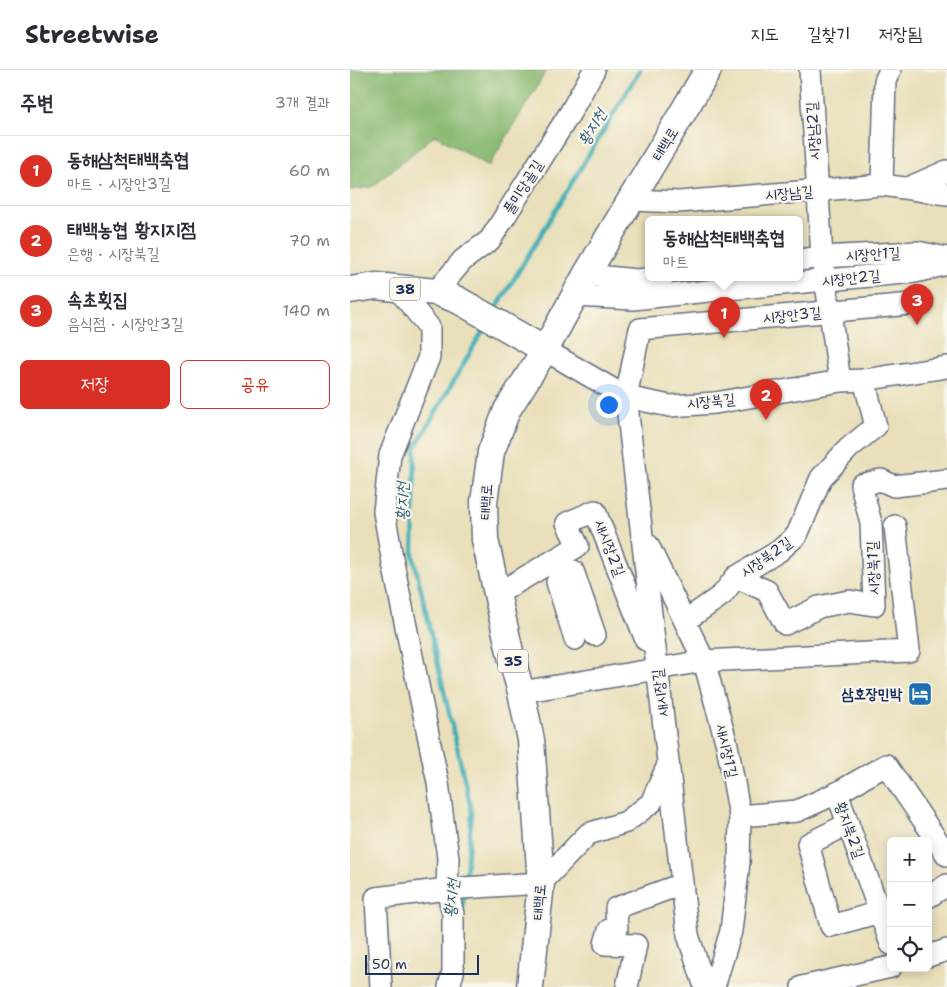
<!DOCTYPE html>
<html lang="ko">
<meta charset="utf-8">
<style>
body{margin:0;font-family:"Shantell Sans","Poor Story",sans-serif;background:#f7f7f7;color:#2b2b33}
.controls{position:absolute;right:15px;bottom:15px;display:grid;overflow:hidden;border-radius:8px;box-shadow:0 2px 12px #0003}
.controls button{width:45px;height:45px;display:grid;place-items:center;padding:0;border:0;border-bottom:1px solid #e1e1e2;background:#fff;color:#2b2b33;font:25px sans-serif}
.scale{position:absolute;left:15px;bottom:12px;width:114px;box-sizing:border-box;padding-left:5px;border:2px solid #1b2f5e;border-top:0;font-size:14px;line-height:18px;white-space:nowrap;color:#1b2f5e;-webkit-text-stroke:4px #fbf7ec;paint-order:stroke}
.you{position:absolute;left:258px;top:334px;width:18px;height:18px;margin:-12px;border:4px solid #fff;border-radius:50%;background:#1a73e8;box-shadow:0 0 0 8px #1a73e833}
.badge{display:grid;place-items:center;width:32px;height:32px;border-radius:50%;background:#d93025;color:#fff;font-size:16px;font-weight:700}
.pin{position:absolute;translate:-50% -41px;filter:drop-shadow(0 1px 2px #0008)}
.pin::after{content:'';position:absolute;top:26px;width:18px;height:15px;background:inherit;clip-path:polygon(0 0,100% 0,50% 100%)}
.popup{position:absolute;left:295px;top:146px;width:158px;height:65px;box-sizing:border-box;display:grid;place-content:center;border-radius:8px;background:#fff;filter:drop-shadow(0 1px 4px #0005);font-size:16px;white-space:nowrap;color:#7c7c81}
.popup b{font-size:19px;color:#2b2b33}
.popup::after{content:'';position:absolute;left:50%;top:100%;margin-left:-10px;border:10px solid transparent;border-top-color:#fff}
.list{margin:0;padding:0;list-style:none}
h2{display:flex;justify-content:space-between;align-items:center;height:65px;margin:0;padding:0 20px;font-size:21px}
h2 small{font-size:16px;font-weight:400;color:#7c7c81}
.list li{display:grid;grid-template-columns:32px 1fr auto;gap:15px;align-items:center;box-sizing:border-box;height:70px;padding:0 20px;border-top:1px solid #e1e1e2}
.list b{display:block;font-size:19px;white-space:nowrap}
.list p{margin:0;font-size:16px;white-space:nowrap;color:#7c7c81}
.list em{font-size:16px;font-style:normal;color:#7c7c81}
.actions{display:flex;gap:10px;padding:15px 20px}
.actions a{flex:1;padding:11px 0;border:1px solid #d93025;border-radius:8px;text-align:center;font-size:18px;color:#d93025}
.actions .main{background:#d93025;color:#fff}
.icon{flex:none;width:28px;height:28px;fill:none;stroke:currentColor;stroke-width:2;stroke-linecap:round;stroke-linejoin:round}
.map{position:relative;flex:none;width:597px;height:917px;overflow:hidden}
header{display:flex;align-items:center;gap:30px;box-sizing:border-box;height:70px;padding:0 25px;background:#fff;border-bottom:1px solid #e1e1e2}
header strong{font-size:24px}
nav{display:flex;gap:28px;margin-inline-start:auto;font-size:18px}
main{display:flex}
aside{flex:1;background:#fff}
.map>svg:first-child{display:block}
.forest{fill:#8bba73;stroke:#537468}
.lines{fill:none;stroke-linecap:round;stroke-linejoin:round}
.stream{stroke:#3daeb5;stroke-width:4.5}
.minor-casing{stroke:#636d7e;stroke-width:24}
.major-casing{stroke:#636d7e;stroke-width:29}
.minor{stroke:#fff;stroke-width:21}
.major{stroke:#fff;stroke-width:26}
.labels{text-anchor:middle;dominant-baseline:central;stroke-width:4.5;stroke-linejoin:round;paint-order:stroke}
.shield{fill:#fbf7ec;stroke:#5e6b89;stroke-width:1}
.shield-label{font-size:14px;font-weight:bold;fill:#1b2f5e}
.street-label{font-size:15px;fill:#1b2f5e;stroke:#fbf7ec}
.poi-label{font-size:15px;font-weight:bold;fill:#1b2f5e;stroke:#fbf7ec;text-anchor:end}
.water-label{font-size:16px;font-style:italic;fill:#275b7c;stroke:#fbf7ec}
</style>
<header>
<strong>Streetwise</strong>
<nav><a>지도</a><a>길찾기</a><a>저장됨</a></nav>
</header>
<main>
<aside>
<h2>주변<small>3개 결과</small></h2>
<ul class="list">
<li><span class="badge">1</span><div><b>동해삼척태백축협</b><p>마트 · 시장안3길</p></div><em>60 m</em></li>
<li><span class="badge">2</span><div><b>태백농협 황지지점</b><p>은행 · 시장북길</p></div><em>70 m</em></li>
<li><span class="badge">3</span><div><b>속초횟집</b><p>음식점 · 시장안3길</p></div><em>140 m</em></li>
</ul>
<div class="actions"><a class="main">저장</a><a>공유</a></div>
</aside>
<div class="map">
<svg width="597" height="917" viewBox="0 0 597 917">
<rect width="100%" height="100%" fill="#fbf7ec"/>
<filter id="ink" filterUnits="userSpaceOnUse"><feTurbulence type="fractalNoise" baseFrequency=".02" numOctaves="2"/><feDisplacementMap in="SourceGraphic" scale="10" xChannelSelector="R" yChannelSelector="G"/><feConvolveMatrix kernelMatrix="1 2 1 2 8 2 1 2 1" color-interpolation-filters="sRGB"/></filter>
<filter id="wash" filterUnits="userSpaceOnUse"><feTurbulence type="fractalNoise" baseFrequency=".0096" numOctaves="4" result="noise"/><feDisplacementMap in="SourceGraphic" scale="20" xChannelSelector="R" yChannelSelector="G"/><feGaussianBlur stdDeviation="1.12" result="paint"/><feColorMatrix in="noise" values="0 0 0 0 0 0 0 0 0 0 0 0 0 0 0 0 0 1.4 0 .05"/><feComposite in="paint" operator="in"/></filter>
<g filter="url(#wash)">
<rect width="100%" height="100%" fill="#e9dfba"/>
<polygon class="forest" points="0,0 197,0 139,96 85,65 22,117 0,120"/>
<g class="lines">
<g class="stream">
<polyline points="144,242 290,0"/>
<polyline points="115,811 122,743 63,485 65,378 136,255"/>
<polyline points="112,844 114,824"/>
</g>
</g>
</g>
<g filter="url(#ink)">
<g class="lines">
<defs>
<g id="minor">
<polyline points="460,0 472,187 490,311"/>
<polyline points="532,115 535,11 540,0"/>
<polyline points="558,118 597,101"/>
<polyline points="281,130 329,132 532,115 597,124"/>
<polyline points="449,190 472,187 567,182 597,188"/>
<polyline points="236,205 287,210 314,207"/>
<polyline points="47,218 79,257 79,287 40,385 34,442 43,493 88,713 98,788 97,819 103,844 103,902 99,917"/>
<polyline points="86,222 113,190 140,170 220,43 244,0"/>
<polyline points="225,226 283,229 367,220 565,202 597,194"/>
<polyline points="195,280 276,327 320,336 365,333 490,311 514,310 597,297"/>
<polyline points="298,475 354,591 377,675 390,746 389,792 381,861 364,917"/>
<polyline points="207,490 214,501 223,501 245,565"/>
<polyline points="214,501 207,512 225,569"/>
<polyline points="386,507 417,521 435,554 469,537 499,531 524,535 521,453 511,415 531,410 544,416 597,410"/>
<polyline points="147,524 228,476 217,453 245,441 296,570"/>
<polyline points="335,551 372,525 386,507 429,481 447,465 471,408 499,378 526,356 514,310"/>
<polyline points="171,622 354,591 559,581 545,456"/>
<polyline points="487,723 536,695 597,785"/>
<polyline points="390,746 447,741 487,723 535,857 541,853"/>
<polyline points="498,754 458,774 481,856 530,842"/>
<polyline points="578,827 597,815"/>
<polyline points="535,857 541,874"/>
<polyline points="578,886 597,880"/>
<polyline points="31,917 26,828 97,819 191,813 238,764 276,752 301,733 318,695"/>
<polyline points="277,917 286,875 255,874 259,860 267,860 266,838 332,814"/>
<polyline points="355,917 338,865 276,327 290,259 572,233"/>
<polyline points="452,917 541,897"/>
</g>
<g id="major">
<polyline points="0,220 26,216 86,222 108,230 195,280"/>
<polyline points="180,917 191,813 181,670 171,622 161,586 135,470 134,432 141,382 157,340 195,280 236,205 358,0"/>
</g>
</defs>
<use href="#minor" class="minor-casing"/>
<use href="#major" class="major-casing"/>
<use href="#minor" class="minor"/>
<use href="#major" class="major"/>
</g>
</g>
<defs>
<symbol id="hotel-square" viewBox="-11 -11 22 22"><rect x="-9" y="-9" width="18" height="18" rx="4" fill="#1f6fb2" stroke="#fbf7ec"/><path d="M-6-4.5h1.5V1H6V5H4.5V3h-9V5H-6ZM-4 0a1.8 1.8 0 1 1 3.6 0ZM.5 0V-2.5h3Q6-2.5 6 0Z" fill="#fff"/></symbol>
</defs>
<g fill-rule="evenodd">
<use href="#hotel-square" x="556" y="610" width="28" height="28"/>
</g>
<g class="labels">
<g class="shield">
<rect x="40" y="207.5" width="30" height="23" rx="4"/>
<rect x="148" y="579.5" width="30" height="23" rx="4"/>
</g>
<g class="shield-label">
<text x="55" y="219">38</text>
<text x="163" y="591">35</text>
</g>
<g class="street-label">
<text transform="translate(463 61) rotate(-93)">시장남2길</text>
<text transform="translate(315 74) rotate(-59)">태백로</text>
<text transform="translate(173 117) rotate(-58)">풀미당골길</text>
<text transform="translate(439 123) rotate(-5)">시장남길</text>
<text transform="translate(523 184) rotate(-3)">시장안1길</text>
<text transform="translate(501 208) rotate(-6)">시장안2길</text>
<text transform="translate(442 245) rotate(-6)">시장안3길</text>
<text transform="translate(361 331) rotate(-6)">시장북길</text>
<text transform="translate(136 432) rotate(-87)">태백로</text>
<text transform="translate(260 478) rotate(69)">새시장2길</text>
<text transform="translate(416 487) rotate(-35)">시장북2길</text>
<text transform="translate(523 498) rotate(-92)">시장북1길</text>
<text transform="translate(310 623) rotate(-97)">새시장길</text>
<text transform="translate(377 681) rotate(78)">새시장1길</text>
<text transform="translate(500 760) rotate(70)">황지북2길</text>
<text transform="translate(189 832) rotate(-86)">태백로</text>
</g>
<g class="poi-label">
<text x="552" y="624">삼호장민박</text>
</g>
<g class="water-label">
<text transform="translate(242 57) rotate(-59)">황지천</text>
<text transform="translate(52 431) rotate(-89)">황지천</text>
<text transform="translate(101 828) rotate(-84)">황지천</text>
</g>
</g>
</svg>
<div class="controls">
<button>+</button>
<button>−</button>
<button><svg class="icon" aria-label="locate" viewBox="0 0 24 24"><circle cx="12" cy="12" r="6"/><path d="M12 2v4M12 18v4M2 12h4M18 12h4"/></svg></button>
</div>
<div class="scale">50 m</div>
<div class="you"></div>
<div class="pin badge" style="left:374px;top:268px">1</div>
<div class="popup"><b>동해삼척태백축협</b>마트</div>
<div class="pin badge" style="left:416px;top:350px">2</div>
<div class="pin badge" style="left:567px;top:255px">3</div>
</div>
</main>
